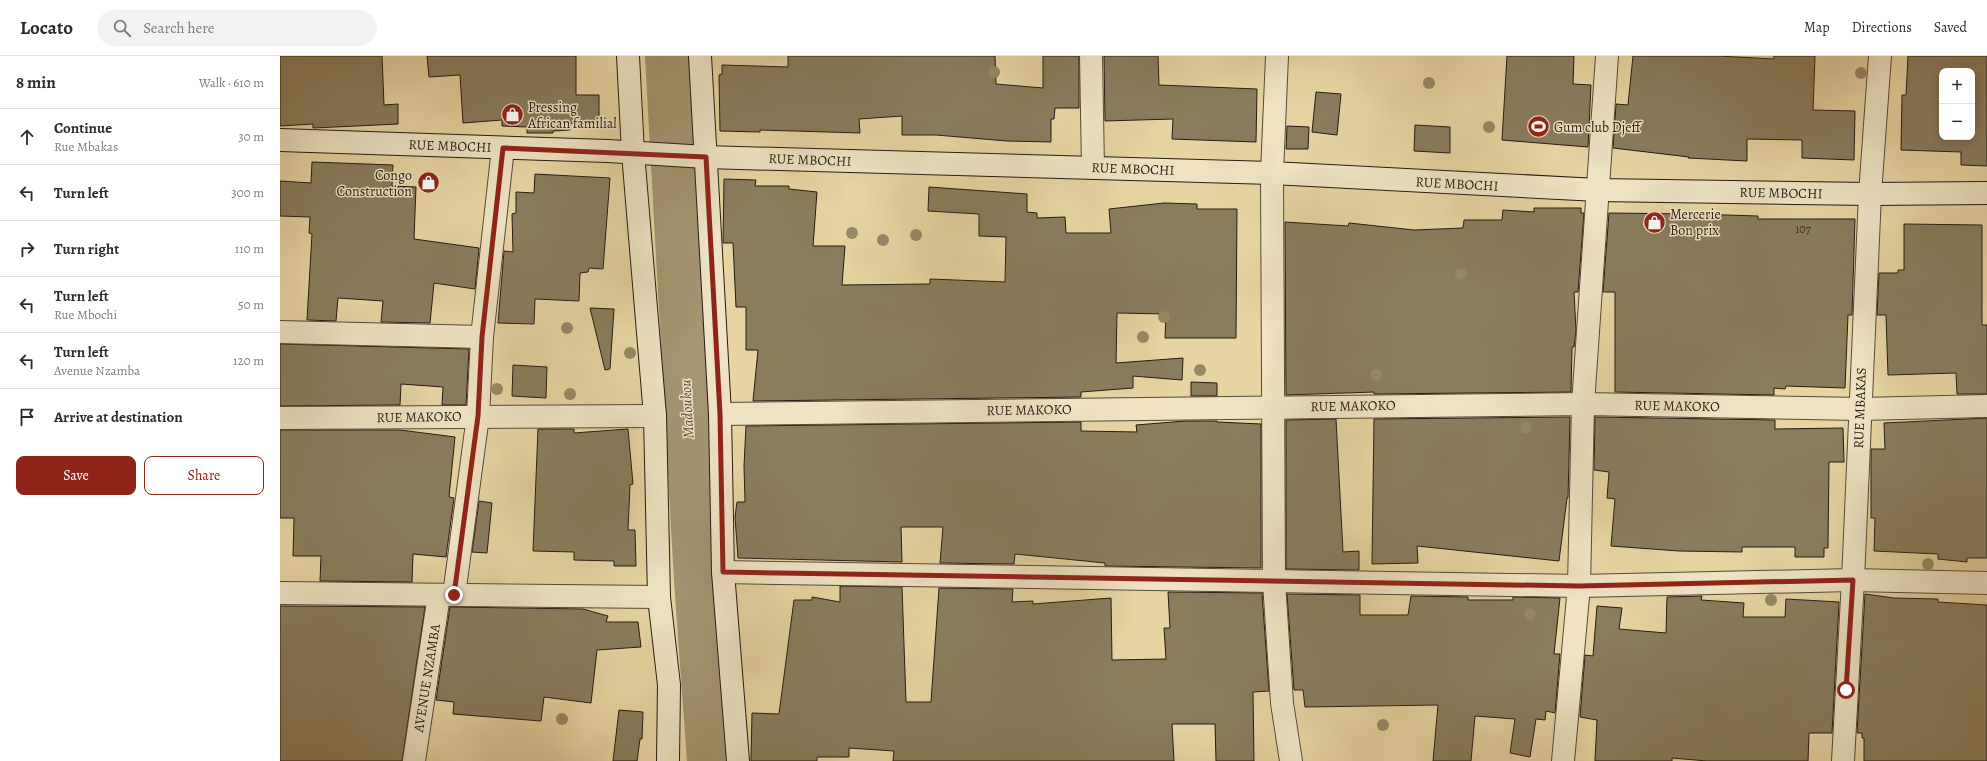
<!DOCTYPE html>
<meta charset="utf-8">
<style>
body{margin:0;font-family:Alegreya,serif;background:#f2f2f3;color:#2b2b33}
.controls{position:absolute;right:12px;top:12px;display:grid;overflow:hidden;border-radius:8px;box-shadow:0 2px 10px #0003}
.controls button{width:36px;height:36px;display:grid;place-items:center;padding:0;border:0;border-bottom:1px solid #e1e1e2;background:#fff;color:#2b2b33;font:20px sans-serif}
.stop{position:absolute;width:12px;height:12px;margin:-9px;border:3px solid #8f2418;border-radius:50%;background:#fff}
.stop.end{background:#8f2418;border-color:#fff;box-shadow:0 1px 4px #0008}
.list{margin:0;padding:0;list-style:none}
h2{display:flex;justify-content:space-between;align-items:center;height:52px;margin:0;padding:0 16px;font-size:17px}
h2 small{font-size:13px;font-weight:400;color:#7c7c81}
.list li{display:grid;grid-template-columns:26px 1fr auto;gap:12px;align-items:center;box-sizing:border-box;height:56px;padding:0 16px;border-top:1px solid #e1e1e2}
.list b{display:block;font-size:15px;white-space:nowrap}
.list p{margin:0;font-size:13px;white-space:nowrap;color:#7c7c81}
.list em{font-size:13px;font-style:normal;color:#7c7c81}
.actions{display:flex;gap:8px;padding:12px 16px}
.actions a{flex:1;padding:9px 0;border:1px solid #8f2418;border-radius:8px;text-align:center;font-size:14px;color:#8f2418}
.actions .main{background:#8f2418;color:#fff}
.icon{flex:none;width:22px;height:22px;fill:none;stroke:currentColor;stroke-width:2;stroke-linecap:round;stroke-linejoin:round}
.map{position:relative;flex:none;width:1707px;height:705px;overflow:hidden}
header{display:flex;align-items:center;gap:24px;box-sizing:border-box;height:56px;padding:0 20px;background:#fff;border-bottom:1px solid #e1e1e2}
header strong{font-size:19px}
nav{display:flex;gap:22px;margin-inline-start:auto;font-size:14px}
.search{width:280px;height:36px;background:#f2f2f3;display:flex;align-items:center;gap:10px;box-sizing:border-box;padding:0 14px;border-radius:22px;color:#7c7c81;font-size:15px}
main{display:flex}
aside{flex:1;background:#fff}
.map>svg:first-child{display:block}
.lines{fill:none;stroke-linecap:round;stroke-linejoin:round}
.river{stroke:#a59571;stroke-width:46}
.building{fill:#8a7c5d;stroke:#251c13;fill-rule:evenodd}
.minor-casing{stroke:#564a37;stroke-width:24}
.secondary-casing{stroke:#251c13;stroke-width:24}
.minor{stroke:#efe3c3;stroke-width:22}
.secondary{stroke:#efe3c3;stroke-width:22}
.tree{fill:#978867}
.route{stroke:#8f2418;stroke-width:5}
.labels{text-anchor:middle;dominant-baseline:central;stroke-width:3;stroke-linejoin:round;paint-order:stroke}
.number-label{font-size:12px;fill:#3e3426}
.poi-label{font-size:14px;fill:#251c13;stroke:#efe3c3;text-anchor:start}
.street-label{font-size:14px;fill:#251c13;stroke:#efe3c3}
.water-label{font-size:15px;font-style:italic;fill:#584c39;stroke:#efe3c3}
</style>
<header>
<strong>Locato</strong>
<div class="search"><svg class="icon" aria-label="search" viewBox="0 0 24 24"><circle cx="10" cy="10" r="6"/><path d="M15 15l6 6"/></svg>Search here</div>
<nav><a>Map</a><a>Directions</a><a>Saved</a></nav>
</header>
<main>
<aside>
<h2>8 min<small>Walk · 610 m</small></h2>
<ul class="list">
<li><svg class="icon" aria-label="ahead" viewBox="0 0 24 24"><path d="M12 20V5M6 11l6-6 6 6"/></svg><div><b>Continue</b><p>Rue Mbakas</p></div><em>30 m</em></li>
<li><svg class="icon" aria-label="left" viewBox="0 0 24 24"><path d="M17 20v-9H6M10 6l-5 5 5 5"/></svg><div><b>Turn left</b></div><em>300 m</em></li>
<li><svg class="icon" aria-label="right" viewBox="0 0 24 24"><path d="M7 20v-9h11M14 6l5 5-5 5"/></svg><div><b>Turn right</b></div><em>110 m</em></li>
<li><svg class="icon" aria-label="left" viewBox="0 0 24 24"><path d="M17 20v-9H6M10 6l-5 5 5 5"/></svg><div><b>Turn left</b><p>Rue Mbochi</p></div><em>50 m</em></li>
<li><svg class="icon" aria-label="left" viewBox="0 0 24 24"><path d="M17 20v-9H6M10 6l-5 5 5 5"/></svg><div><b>Turn left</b><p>Avenue Nzamba</p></div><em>120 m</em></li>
<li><svg class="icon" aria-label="arrive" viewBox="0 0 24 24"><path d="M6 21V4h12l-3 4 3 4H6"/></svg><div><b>Arrive at destination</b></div></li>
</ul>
<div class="actions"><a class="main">Save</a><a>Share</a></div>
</aside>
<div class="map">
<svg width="1707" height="705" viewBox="0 0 1707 705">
<rect width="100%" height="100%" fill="#e7d4a2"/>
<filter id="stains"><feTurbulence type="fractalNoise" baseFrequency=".005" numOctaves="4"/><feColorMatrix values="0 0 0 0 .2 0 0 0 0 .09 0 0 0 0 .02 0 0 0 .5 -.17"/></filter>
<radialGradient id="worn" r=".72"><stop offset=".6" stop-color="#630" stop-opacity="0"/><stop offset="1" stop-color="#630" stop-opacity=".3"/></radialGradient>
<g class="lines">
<polyline class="river" points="388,0 417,525 430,705"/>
</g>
<g class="building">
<polygon points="0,0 102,0 104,49 118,48 118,68 33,72 33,68 0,70"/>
<polygon points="147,0 296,0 296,39 319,39 319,68 290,67 290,74 273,75 273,77 247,77 247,71 222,70 222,64 183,67 180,19 149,21"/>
<polygon points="508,0 715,0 716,28 763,32 763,0 799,0 799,52 775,52 774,63 771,63 771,86 727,85 656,79 622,79 622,60 579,63 580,77 480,74 480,76 440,75 439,19 442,18 442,9 508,11"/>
<polygon points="824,0 878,0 879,29 977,33 976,86 892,83 893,63 825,65"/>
<polygon points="1227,0 1294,0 1293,28 1311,29 1308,91 1222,84"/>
<polygon points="1353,0 1438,0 1494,3 1494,0 1535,0 1533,54 1575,55 1574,104 1522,102 1522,84 1467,83 1467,105 1408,102 1409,101 1333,92 1336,48 1348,49"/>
<path d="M1628,0H1707V110L1681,109V96L1621,94L1622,39H1626ZM1662,15H1692V81H1662Z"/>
<polygon points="1036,36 1061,38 1057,79 1032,76"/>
<polygon points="1135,69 1170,71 1170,97 1134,95"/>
<polygon points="1007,70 1029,71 1028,93 1006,93"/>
<polygon points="32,106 113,109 112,130 136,131 134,183 199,192 195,233 154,227 150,267 101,266 103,245 58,242 56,265 27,264 32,178 29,177 30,161 0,160 0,125 31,127"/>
<polygon points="255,118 330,122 323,213 309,212 308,216 300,217 299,245 255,243 254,268 218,267 224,195 233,196 232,158 236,157 236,136 254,137"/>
<polygon points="444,123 476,124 475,130 509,130 509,133 537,136 533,190 565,190 562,229 650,228 650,223 725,226 726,181 699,180 699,158 648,155 649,131 747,138 747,156 757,157 757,162 785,161 786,177 831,177 829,153 884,147 917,148 917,153 957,153 956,282 885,282 886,258 837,257 836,307 903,302 902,324 853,320 853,332 801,336 801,341 473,345 478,294 466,294 466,251 456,251 453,187 443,187"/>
<polygon points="1254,152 1301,152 1301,157 1304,157 1298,236 1294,236 1296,275 1294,291 1292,291 1291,336 1094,338 1094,336 1006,339 1005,166 1068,170 1069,167 1134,174 1183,172 1184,164 1222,164 1223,154 1254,156"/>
<polygon points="1329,157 1414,158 1478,160 1478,163 1575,163 1572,259 1568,259 1565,332 1506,330 1505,333 1494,332 1494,339 1335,336 1335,236 1323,236"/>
<polygon points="1624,168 1702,169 1702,269 1707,269 1707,338 1677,338 1676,317 1608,319 1606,259 1597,259 1599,217 1618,217 1618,214 1624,214"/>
<polygon points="310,252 334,253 330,313 325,314"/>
<polygon points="0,288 189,293 186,349 162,349 163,331 121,328 120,349 0,350"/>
<polygon points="233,309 267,311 266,342 232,340"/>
<polygon points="911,326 937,327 937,340 911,340"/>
<polygon points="1290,361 1288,442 1287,442 1279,505 1137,490 1138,507 1092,508 1094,363"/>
<polygon points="1315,361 1495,364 1495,373 1563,372 1564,406 1549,406 1548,492 1544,492 1544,501 1515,501 1515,491 1462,491 1462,496 1399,495 1331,490 1335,443 1327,442 1329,416 1314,414"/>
<polygon points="1707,362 1707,502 1687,502 1687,506 1658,503 1658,498 1594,495 1595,462 1591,462 1591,393 1605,393 1604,367"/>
<polygon points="1056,363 1063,496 1079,495 1079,514 1006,513 1006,364"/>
<polygon points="905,365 937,365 937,366 981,368 981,512 825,510 825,507 735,498 734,508 660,507 663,471 621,471 622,506 458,502 455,461 457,446 465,446 464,410 466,370 801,366 801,375 857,376 856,369"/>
<polygon points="258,373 294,373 294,377 348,373 353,428 350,429 348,474 355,474 356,510 334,510 334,505 294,504 294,496 253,495"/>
<polygon points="0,374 120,374 175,381 169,441 174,442 166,501 133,498 132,526 40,525 41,500 13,500 14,462 0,462"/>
<polygon points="199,445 212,447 207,497 192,496"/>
<polygon points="560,530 622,531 626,646 651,646 659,532 733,533 732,546 753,545 753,548 831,542 832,604 886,603 884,572 890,572 888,536 982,537 989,635 973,636 974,705 936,705 935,668 892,668 894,705 613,705 614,695 569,692 569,701 537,701 537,705 471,705 472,657 499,658 514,544 532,544 532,541 560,546"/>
<polygon points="1007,538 1080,539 1080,559 1128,559 1131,540 1188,541 1188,544 1233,544 1233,541 1280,542 1274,598 1280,598 1275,657 1266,655 1265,664 1256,663 1250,701 1230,697 1235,663 1195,660 1191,705 1153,705 1158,649 1025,651 1023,634 1014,634"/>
<polygon points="1585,538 1614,542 1658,543 1658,546 1707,549 1707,705 1584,705 1584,682 1582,682 1582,677 1577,677"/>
<polygon points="1422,540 1421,544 1464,547 1463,561 1505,561 1506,543 1559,546 1552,677 1529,677 1528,705 1427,705 1392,702 1392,705 1315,705 1317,664 1300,661 1305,599 1313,600 1317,550 1342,552 1339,573 1386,577 1387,541"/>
<polygon points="0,550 145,551 122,705 0,705"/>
<polygon points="170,551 303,553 328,560 326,566 358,566 361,591 317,594 311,647 264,641 261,665 173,658 174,646 156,644"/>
<polygon points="339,654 363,656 362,683 360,683 357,705 333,705"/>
</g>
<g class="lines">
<defs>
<g id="minor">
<polyline points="811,0 813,112"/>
<polyline points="997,0 992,117 994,526 1002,647 1011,705"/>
<polyline points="0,276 202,281"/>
<polyline points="440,358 1303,348 1580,353 1707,350"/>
<polyline points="0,362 375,360"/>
<polyline points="443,516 1299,530 1573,524 1707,527"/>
<polyline points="0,537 379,541"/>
<polyline points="174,539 198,360 202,281 223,92"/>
<polyline points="134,705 159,539"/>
<polyline points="1283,705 1299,530 1303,348 1327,0"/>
<polyline points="1563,705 1573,524 1590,138 1600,0"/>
</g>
<g id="secondary">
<polyline points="348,0 353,97 375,360 379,541 389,629 388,705"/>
<polyline points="420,0 440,358 443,516 458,705"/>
<polyline points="0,84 328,95 426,101 992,117 1318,134 1590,138 1707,137"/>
</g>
</defs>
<use href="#minor" class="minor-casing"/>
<use href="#secondary" class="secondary-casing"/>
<use href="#minor" class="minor"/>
<use href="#secondary" class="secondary"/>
</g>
<g class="tree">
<circle cx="714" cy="16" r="6"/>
<circle cx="1581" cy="17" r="6"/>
<circle cx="1149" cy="27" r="6"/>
<circle cx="1209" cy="71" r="6"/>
<circle cx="572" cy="177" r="6"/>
<circle cx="636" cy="179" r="6"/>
<circle cx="603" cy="184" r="6"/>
<circle cx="1181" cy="218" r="6"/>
<circle cx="884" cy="261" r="6"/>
<circle cx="287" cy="272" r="6"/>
<circle cx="863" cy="281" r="6"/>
<circle cx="350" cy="297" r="6"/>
<circle cx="920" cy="314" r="6"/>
<circle cx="1096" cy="319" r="6"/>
<circle cx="217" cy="333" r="6"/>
<circle cx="290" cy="338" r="6"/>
<circle cx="1246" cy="372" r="6"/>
<circle cx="1648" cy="508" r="6"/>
<circle cx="1491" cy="544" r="6"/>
<circle cx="1250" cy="558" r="6"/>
<circle cx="282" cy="663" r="6"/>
<circle cx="1103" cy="669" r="6"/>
</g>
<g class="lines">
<polyline class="route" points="174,539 198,360 202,281 223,92 426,101 440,358 443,516 1299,530 1573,524 1566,634"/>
</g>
<defs>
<symbol id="shop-disc" viewBox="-11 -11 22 22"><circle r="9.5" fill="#8f2418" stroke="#efe3c3"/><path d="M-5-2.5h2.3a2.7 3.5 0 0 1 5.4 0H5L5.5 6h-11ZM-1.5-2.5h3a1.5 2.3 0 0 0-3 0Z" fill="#fff"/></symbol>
<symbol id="stadium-disc" viewBox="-11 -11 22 22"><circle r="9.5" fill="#8f2418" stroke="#efe3c3"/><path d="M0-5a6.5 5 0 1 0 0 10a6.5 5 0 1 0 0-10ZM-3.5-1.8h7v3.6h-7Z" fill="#fff"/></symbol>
</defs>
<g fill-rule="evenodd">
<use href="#shop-disc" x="220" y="46" width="25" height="25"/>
<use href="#stadium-disc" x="1246" y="58" width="25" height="25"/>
<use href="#shop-disc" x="136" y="114" width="25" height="25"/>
<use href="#shop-disc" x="1362" y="154" width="25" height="25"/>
</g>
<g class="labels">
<g class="number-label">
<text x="1523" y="173">107</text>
</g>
<g class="poi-label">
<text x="248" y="51">Pressing<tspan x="248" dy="16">African familial</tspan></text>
<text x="1274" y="71">Gum club Djeff</text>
<text x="132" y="119" text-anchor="end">Congo<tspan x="132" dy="16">Construction</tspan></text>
<text x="1390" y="158">Mercerie<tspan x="1390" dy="16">Bon prix</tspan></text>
</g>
<g class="street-label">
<text transform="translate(170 90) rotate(2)">RUE MBOCHI</text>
<text transform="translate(530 104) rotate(2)">RUE MBOCHI</text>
<text transform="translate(853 113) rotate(2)">RUE MBOCHI</text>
<text transform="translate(1177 128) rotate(3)">RUE MBOCHI</text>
<text transform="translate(1501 137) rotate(1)">RUE MBOCHI</text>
<text transform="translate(1073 350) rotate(-1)">RUE MAKOKO</text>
<text transform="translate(1397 350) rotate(1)">RUE MAKOKO</text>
<text transform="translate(1580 352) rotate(-88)">RUE MBAKAS</text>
<text transform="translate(749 354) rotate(-1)">RUE MAKOKO</text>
<text transform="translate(139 361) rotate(-1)">RUE MAKOKO</text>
<text transform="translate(147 622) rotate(-81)">AVENUE NZAMBA</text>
</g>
<g class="water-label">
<text transform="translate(407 353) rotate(-93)">Madoukou</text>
</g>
</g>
<rect width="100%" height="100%" filter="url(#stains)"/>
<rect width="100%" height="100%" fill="url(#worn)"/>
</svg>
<div class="controls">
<button>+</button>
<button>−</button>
</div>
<div class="stop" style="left:1566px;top:634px"></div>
<div class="stop end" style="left:174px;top:539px"></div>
</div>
</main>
